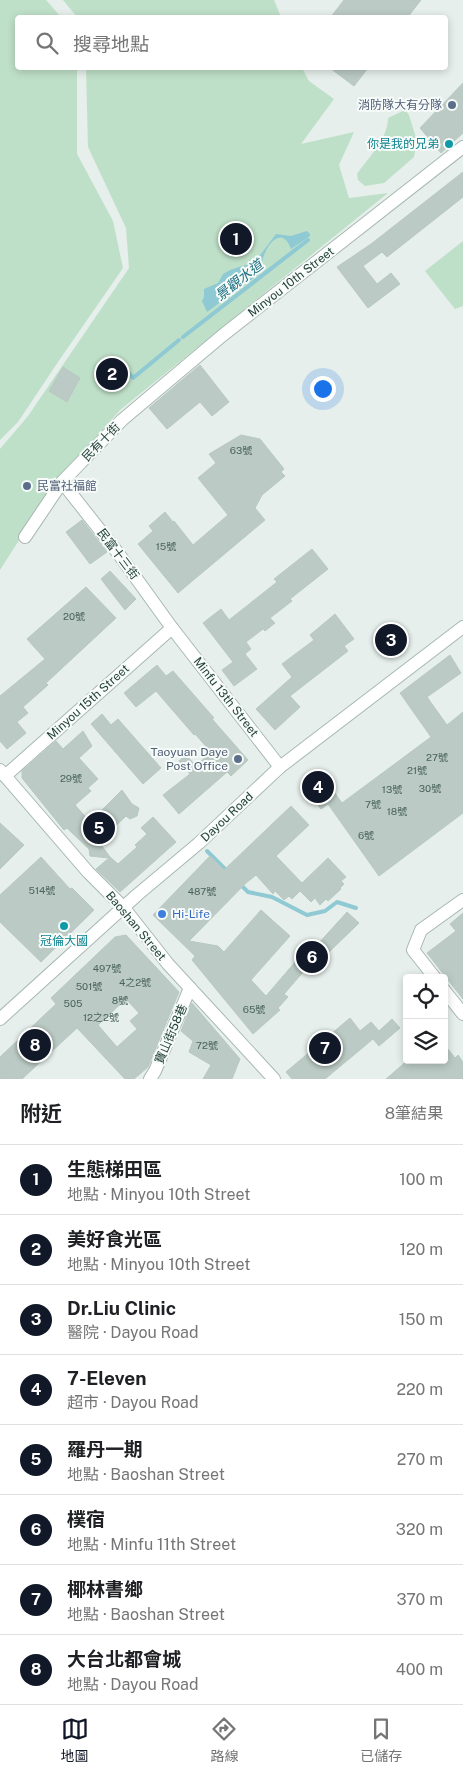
<!DOCTYPE html>
<html lang="zh-TW">
<meta charset="utf-8">
<style>
body{margin:0;font-family:"Public Sans","Noto Sans TC",sans-serif;background:#f2f2f2;color:#202124}
.controls{position:absolute;right:15px;bottom:15px;display:grid;overflow:hidden;border-radius:5px;box-shadow:0 2px 8px #0003}
.controls button{width:45px;height:45px;display:grid;place-items:center;padding:0;border:0;border-bottom:1px solid #e0e0e0;background:#fff;color:#202124;font:25px sans-serif}
.you{position:absolute;left:322px;top:388px;width:18px;height:18px;margin:-12px;border:4px solid #fff;border-radius:50%;background:#1a73e8;box-shadow:0 0 0 8px #1a73e833}
.badge{display:grid;place-items:center;width:32px;height:32px;border-radius:50%;background:#111827;color:#fff;font-size:16px;font-weight:700}
.pin{position:absolute;translate:-50% -50%;border:2px solid #fff;box-shadow:0 1px 5px #0006}
.list{margin:0;padding:0;list-style:none}
h2{display:flex;justify-content:space-between;align-items:center;height:65px;margin:0;padding:0 20px;font-size:21px}
h2 small{font-size:16px;font-weight:400;color:#757577}
.list li{display:grid;grid-template-columns:32px 1fr auto;gap:15px;align-items:center;box-sizing:border-box;height:70px;padding:0 20px;border-top:1px solid #e0e0e0}
.list b{display:block;font-size:19px;white-space:nowrap}
.list p{margin:0;font-size:16px;white-space:nowrap;color:#757577}
.list em{font-size:16px;font-style:normal;color:#757577}
.icon{flex:none;width:28px;height:28px;fill:none;stroke:currentColor;stroke-width:2;stroke-linecap:round;stroke-linejoin:round}
.map{position:relative;flex:none;width:463px;height:1079px;overflow:hidden}
.search{position:absolute;background:#fff;box-shadow:0 2px 8px #0003;left:15px;right:15px;top:15px;height:55px;display:flex;align-items:center;gap:12px;box-sizing:border-box;padding:0 18px;border-radius:5px;color:#757577;font-size:19px}
.sheet{height:625px;background:#fff}
nav{display:flex;justify-content:space-around;align-items:center;box-sizing:border-box;height:70px;border-top:1px solid #e0e0e0;background:#fff;font-size:14px;color:#757577}
nav a{display:grid;justify-items:center;gap:2px}
nav .on{color:#111827}
.map>svg:first-child{display:block}
.green{fill:#bfe0c8}
.water{fill:#8ec9d4}
.lines{fill:none;stroke-linecap:round;stroke-linejoin:round}
.stream{stroke:#8ec9d4;stroke-width:4}
.building{fill:#bbcac4;stroke:#b8c9c2;fill-rule:evenodd}
.minor-casing{stroke:#a8b8b2;stroke-width:14}
.minor{stroke:#fff;stroke-width:12}
.service-dot{fill:#5c6f8a;stroke:#f7fbf9;stroke-width:2}
.culture-dot{fill:#0f9aa8;stroke:#f7fbf9;stroke-width:2}
.shop-dot{fill:#3f7fe0;stroke:#f7fbf9;stroke-width:2}
.labels{text-anchor:middle;dominant-baseline:central;stroke-width:4;stroke-linejoin:round;paint-order:stroke}
.number-label{font-size:10px;fill:#4a645c}
.service-label{font-size:12px;fill:#4e5e75;stroke:#f7fbf9;text-anchor:end}
.culture-label{font-size:12px;fill:#0d838f;stroke:#f7fbf9;text-anchor:end}
.street-label{font-size:12px;fill:#24423a;stroke:#f7fbf9}
.shop-label{font-size:12px;fill:#366cbe;stroke:#f7fbf9;text-anchor:start}
.water-label{font-size:14px;font-style:italic;fill:#1c6f80;stroke:#f7fbf9}
</style>
<div class="map">
<svg width="463" height="1079" viewBox="0 0 463 1079">
<rect width="100%" height="100%" fill="#e6efeb"/>
<g class="green">
<polygon points="0,0 46,0 61,17 18,18 18,68 77,68 77,154 113,221 123,268 58,362 18,422 0,440"/>
<polygon points="63,0 274,0 281,17 77,17"/>
<polygon points="86,68 302,68 309,81 334,99 301,144 354,132 339,165 349,198 388,193 120,410 55,484 0,570 0,449 28,416 129,268 126,228 88,147"/>
<path d="M405,110L409,115L417,141L414,157L384,183L365,186L358,180L357,174C368,158 388,139 388,118Z"/>
<polygon points="463,241 463,306 455,309 425,271"/>
</g>
<path class="water" d="M307,231L310,234V236L291,249C282,223 264,247 262,263L266,269L207,312L202,301L204,297V289L218,283L223,274L230,270L255,262L276,234L291,236Z"/>
<g class="lines">
<g class="stream">
<polyline points="183,337 308,240"/>
<polyline points="126,370 133,378 179,340"/>
<polyline points="207,851 227,871"/>
<polyline points="239,883 248,892 272,897 307,915 325,911 337,902 356,908"/>
</g>
</g>
<g class="building">
<polygon points="344,0 421,0 407,18 330,18"/>
<polygon points="330,68 368,68 354,86"/>
<polygon points="463,83 463,133 441,153 420,128"/>
<polygon points="463,172 463,197 387,257 382,252 363,266 377,284 391,273 400,284 368,308 337,267 371,244"/>
<polygon points="200,365 229,402 212,416 200,402 167,429 149,408"/>
<polygon points="63,367 80,378 67,402 49,391"/>
<polygon points="241,435 260,439 284,469 281,472 285,476 262,495 255,508 265,520 178,593 138,544 153,531 149,526 165,512 173,522 174,521 193,545 228,515 198,478 216,463 209,454"/>
<polygon points="82,520 107,552 90,564 66,532"/>
<polygon points="312,549 328,569 290,599 292,601 270,618 275,623 265,631 263,629 246,642 251,649 245,654 257,669 234,686 222,670 233,662 203,623 221,609 229,620 277,582 274,579"/>
<polygon points="110,571 136,599 125,610 101,579"/>
<polygon points="86,587 116,618 46,683 48,685 23,707 28,713 17,722 26,733 7,749 0,741 0,696 45,659 27,639"/>
<polygon points="335,614 354,639 344,646 348,651 290,696 300,707 275,730 256,709 292,677 282,664 314,640 310,635"/>
<polygon points="450,655 461,673 427,697 447,725 463,712 463,813 379,876 328,804 321,809 306,789 309,776 318,770 342,803 431,737 400,693"/>
<polygon points="157,665 166,676 173,671 214,718 212,719 248,760 231,776 227,772 179,814 163,795 190,774 179,761 186,755 196,766 211,752 195,734 194,735 156,691 136,707 124,693"/>
<polygon points="102,714 111,725 118,719 161,768 143,784 91,724"/>
<polygon points="83,731 92,746 79,758 98,779 88,788 91,791 75,805 90,822 122,790 132,804 139,808 137,816 130,819 126,816 99,842 110,857 118,864 137,847 135,845 147,834 141,828 153,817 176,842 120,892 96,869 109,858 90,856 89,849 67,828 64,830 22,778 22,771 56,741 63,749"/>
<polygon points="291,806 309,825 276,856 302,883 328,858 346,877 341,881 344,884 340,888 341,889 328,901 326,899 320,905 315,898 311,902 300,891 292,899 289,896 284,900 275,891 273,894 256,875 246,883 189,941 218,946 224,952 261,910 290,936 251,980 266,996 308,947 318,955 284,994 288,997 278,1008 280,1010 253,1034 192,960 195,956 153,915 210,856 224,870"/>
<polygon points="0,823 24,845 0,869"/>
<polygon points="41,857 70,889 72,888 94,910 41,962 0,922 0,895"/>
<polygon points="347,912 359,923 328,953 318,944"/>
<polygon points="463,913 463,999 427,953 456,931 450,924"/>
<path d="M126,935L179,992L148,1067L134,1079H125L77,1028L22,1079H0V1057L56,1004L51,998L115,937ZM126,999L139,1013L130,1021L137,1029L117,1047L98,1025Z"/>
<polygon points="192,1003 240,1059 232,1079 203,1079 211,1065 189,1052 193,1041 181,1031"/>
<polygon points="350,1018 360,1031 371,1022 379,1031 392,1019 400,1028 379,1046 373,1039 325,1079 292,1079 286,1072"/>
<polygon points="444,1044 455,1058 458,1055 463,1062 463,1079 386,1079 408,1060 444,1060"/>
</g>
<g class="lines">
<defs>
<g id="minor">
<polyline points="62,482 118,553 172,628 280,767"/>
<polyline points="25,537 62,482 122,420 223,335 463,147"/>
<polyline points="0,770 88,872 124,908 168,964 274,1079"/>
<polyline points="5,776 172,628"/>
<polyline points="435,978 413,950 421,930 463,900"/>
<polyline points="444,990 463,1014"/>
<polyline points="0,1019 137,895 199,843 280,767 463,627"/>
<polyline points="150,1079 155,1071 190,988"/>
</g>
</defs>
<use href="#minor" class="minor-casing"/>
<use href="#minor" class="minor"/>
</g>
<g class="service-dot">
<circle cx="452" cy="105" r="5"/>
<circle cx="27" cy="486" r="5"/>
<circle cx="238" cy="759" r="5"/>
</g>
<g class="culture-dot">
<circle cx="449" cy="144" r="5"/>
<circle cx="64" cy="926" r="5"/>
</g>
<circle class="shop-dot" cx="162" cy="914" r="5"/>
<g class="labels">
<g class="number-label">
<text x="241" y="450">63號</text>
<text x="166" y="546">15號</text>
<text x="74" y="616">20號</text>
<text x="437" y="757">27號</text>
<text x="417" y="770">21號</text>
<text x="71" y="778">29號</text>
<text x="430" y="788">30號</text>
<text x="392" y="789">13號</text>
<text x="373" y="804">7號</text>
<text x="397" y="811">18號</text>
<text x="366" y="835">6號</text>
<text x="42" y="890">514號</text>
<text x="202" y="891">487號</text>
<text x="107" y="968">497號</text>
<text x="135" y="982">4之2號</text>
<text x="89" y="986">501號</text>
<text x="120" y="1000">8號</text>
<text x="73" y="1003">505</text>
<text x="254" y="1009">65號</text>
<text x="101" y="1017">12之2號</text>
<text x="207" y="1045">72號</text>
</g>
<g class="service-label">
<text x="442" y="105">消防隊大有分隊</text>
<text x="37" y="486" text-anchor="start">民富社福館</text>
<text x="228" y="752">Taoyuan Daye<tspan x="228" dy="14">Post Office</tspan></text>
</g>
<g class="culture-label">
<text x="439" y="144">你是我的兄弟</text>
<text x="64" y="941" text-anchor="middle">冠倫大國</text>
</g>
<g class="street-label">
<text transform="translate(291 282) rotate(-38)">Minyou 10th Street</text>
<text transform="translate(101 442) rotate(-46)">民有十街</text>
<text transform="translate(118 554) rotate(53)">民富十三街</text>
<text transform="translate(226 697) rotate(52)">Minfu 13th Street</text>
<text transform="translate(88 702) rotate(-42)">Minyou 15th Street</text>
<text transform="translate(227 817) rotate(-43)">Dayou Road</text>
<text transform="translate(136 926) rotate(50)">Baoshan Street</text>
<text transform="translate(171 1034) rotate(-67)">寶山街58巷</text>
</g>
<g class="shop-label">
<text x="172" y="914">Hi-Life</text>
</g>
<g class="water-label">
<text transform="translate(239 280) rotate(-38)">景觀水道</text>
</g>
</g>
</svg>
<div class="controls">
<button><svg class="icon" aria-label="locate" viewBox="0 0 24 24"><circle cx="12" cy="12" r="6"/><path d="M12 2v4M12 18v4M2 12h4M18 12h4"/></svg></button>
<button><svg class="icon" aria-label="layers" viewBox="0 0 24 24"><path d="M12 4l9 5-9 5-9-5zM3 14l9 5 9-5"/></svg></button>
</div>
<div class="you"></div>
<div class="pin badge" style="left:236px;top:239px">1</div>
<div class="pin badge" style="left:112px;top:374px">2</div>
<div class="pin badge" style="left:391px;top:640px">3</div>
<div class="pin badge" style="left:318px;top:787px">4</div>
<div class="pin badge" style="left:99px;top:828px">5</div>
<div class="pin badge" style="left:312px;top:957px">6</div>
<div class="pin badge" style="left:325px;top:1048px">7</div>
<div class="pin badge" style="left:35px;top:1045px">8</div>
<div class="search"><svg class="icon" aria-label="search" viewBox="0 0 24 24"><circle cx="10" cy="10" r="6"/><path d="M15 15l6 6"/></svg>搜尋地點</div>
</div>
<section class="sheet">
<h2>附近<small>8筆結果</small></h2>
<ul class="list">
<li><span class="badge">1</span><div><b>生態梯田區</b><p>地點 · Minyou 10th Street</p></div><em>100 m</em></li>
<li><span class="badge">2</span><div><b>美好食光區</b><p>地點 · Minyou 10th Street</p></div><em>120 m</em></li>
<li><span class="badge">3</span><div><b>Dr.Liu Clinic</b><p>醫院 · Dayou Road</p></div><em>150 m</em></li>
<li><span class="badge">4</span><div><b>7-Eleven</b><p>超市 · Dayou Road</p></div><em>220 m</em></li>
<li><span class="badge">5</span><div><b>羅丹一期</b><p>地點 · Baoshan Street</p></div><em>270 m</em></li>
<li><span class="badge">6</span><div><b>樸宿</b><p>地點 · Minfu 11th Street</p></div><em>320 m</em></li>
<li><span class="badge">7</span><div><b>椰林書鄉</b><p>地點 · Baoshan Street</p></div><em>370 m</em></li>
<li><span class="badge">8</span><div><b>大台北都會城</b><p>地點 · Dayou Road</p></div><em>400 m</em></li>
</ul>
</section>
<nav>
<a class="on"><svg class="icon" aria-label="map" viewBox="0 0 24 24"><path d="M3 6l6-2 6 2 6-2v14l-6 2-6-2-6 2zM9 4v14M15 6v14"/></svg>地圖</a>
<a><svg class="icon" aria-label="directions" viewBox="0 0 24 24"><path d="M12 3l9 9-9 9-9-9zM9 14v-3h6M13 9l2 2-2 2"/></svg>路線</a>
<a><svg class="icon" aria-label="saved" viewBox="0 0 24 24"><path d="M7 4h10v16l-5-4-5 4z"/></svg>已儲存</a>
</nav>
